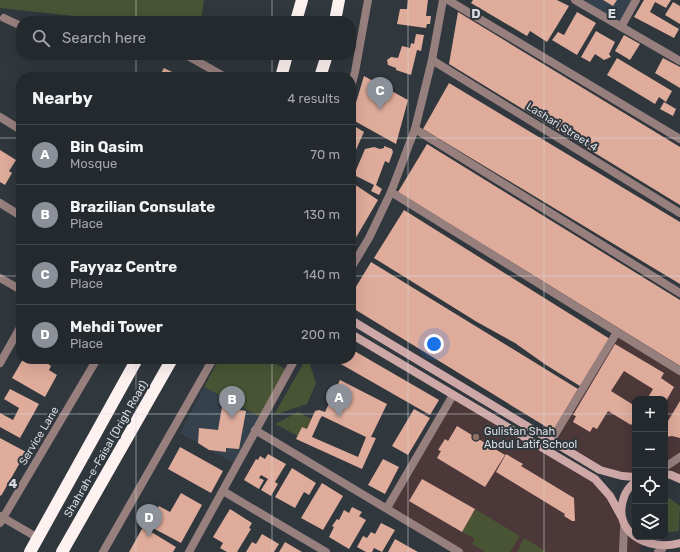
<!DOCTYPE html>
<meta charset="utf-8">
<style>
body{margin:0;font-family:Rubik,sans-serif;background:#2c3136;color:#f1f3f6}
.controls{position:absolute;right:12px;bottom:12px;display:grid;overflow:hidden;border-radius:8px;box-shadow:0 4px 16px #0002}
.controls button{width:36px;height:36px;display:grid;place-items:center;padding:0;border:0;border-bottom:1px solid #41454a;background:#24292e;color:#f1f3f6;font:20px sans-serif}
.you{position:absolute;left:434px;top:344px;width:14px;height:14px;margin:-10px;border:3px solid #fff;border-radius:50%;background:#1a73e8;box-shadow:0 0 0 6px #1a73e833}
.badge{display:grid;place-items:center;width:26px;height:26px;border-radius:50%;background:#8c9099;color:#fff;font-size:13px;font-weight:700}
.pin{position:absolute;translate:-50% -33px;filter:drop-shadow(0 1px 2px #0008)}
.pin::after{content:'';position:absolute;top:21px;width:14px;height:12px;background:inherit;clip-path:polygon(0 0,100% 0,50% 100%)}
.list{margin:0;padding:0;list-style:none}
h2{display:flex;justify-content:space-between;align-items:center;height:52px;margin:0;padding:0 16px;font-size:17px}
h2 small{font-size:13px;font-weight:400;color:#a3a6aa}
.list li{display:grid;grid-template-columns:26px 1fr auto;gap:12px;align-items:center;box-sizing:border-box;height:60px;padding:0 16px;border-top:1px solid #41454a}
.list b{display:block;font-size:15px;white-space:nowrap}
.list p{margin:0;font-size:13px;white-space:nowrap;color:#a3a6aa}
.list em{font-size:13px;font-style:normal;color:#a3a6aa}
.icon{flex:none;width:22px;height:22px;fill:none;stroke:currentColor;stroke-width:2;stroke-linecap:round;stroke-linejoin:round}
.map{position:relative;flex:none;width:680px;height:552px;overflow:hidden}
.search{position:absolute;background:#24292e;box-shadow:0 4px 16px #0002;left:16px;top:16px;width:340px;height:44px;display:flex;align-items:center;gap:10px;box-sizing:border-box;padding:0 14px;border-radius:16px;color:#a3a6aa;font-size:15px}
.panel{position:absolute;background:#24292e;box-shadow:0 4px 16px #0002;left:16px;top:72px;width:340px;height:292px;border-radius:16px}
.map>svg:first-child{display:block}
.built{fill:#35414c}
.education{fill:#4c3739}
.green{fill:#495435}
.building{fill:#dfab9a;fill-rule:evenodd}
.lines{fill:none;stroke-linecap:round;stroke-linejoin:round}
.street{stroke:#977f7e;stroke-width:8}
.secondary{stroke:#cea8a7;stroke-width:8}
.highway{stroke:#fef2f1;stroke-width:12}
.grid{fill:none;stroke:#d8dce0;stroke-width:1;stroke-opacity:0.55}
.education-dot{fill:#8d6e63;stroke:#30373d;stroke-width:1.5}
.labels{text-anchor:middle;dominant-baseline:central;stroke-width:4;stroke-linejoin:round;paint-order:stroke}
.street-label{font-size:11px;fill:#d8dce0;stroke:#30373d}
.poi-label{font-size:11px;fill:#d8dce0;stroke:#30373d;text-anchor:start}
.grid-label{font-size:13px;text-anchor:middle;font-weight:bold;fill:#d8dce0;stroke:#30373d;stroke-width:4;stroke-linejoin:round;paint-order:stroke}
</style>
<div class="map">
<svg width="680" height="552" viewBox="0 0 680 552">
<rect width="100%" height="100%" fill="#30373d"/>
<g class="built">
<polygon points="575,0 636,0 621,27"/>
<polygon points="204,387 262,418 237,465 180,433"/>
</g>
<g class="education">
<polygon points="617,332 680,371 680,479 665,474 665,399 635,399 635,477 600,470 551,441"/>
<polygon points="453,395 595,479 610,496 632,538 642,546 638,552 459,552 387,508"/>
</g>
<g class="green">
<polygon points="0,0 204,0 201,21 121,21 0,8"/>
<polygon points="219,359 267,359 289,371 262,418 204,387"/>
<polygon points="306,359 308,359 316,383 307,404 274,415"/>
<polygon points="298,412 312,419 307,429 302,427 298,436 275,424"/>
<polygon points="665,495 680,506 679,531 672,532 665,531"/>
<polygon points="475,509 520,536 510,552 485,552 472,544 475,539 462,532"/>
<polygon points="524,538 547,552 517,552"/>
</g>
<g class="building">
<polygon points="408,0 428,0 426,16 431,16 430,24 427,24 426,28 397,24 400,9 407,9"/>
<polygon points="473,0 557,0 569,6 547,42 530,31 527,36 471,3"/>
<polygon points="603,0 617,0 613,6"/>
<polygon points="644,0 671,0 666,8 655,2 650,12 679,29 674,38 634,17"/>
<polygon points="673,2 680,6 680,24 665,15"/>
<polygon points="458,12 680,147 680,205 449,64"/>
<polygon points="577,12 596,23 577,55 552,40 558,32 564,35"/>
<polygon points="596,31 615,42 609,54 611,57 604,60 595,54 590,62 581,57"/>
<polygon points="416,34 424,35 421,51 417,50 411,75 396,70 396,68 388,65 387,60 391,57 398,58 402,46 410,48 411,43 414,44"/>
<polygon points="624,35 640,44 630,60 615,51"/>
<polygon points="617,58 672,91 666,102 659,97 655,104 607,75"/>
<polygon points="663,58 680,67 680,88 655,73"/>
<polygon points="164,68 178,75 177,77 159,77"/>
<polygon points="364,76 408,100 396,144 351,119"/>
<polygon points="449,83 680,222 680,284 451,146 423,129"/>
<polygon points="664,102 676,109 673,116 660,109"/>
<polygon points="351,124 364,132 355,152 351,150"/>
<polygon points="427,144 680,300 680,366 398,192"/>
<polygon points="384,146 392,149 393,152 389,163 385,161 376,185 382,189 379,195 371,191 374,185 354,175 365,149 374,147 380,149 384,148"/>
<polygon points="0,150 16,160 9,171 12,173 5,185 0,182"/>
<polygon points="351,182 378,200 354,241 351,238"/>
<polygon points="404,210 610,339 580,386 546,365 515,343 477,322 374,258"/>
<polygon points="371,262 578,389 553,431 351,307 351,295"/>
<polygon points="615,344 664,373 661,378 674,387 665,403 665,399 647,399 653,389 624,371 611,391 635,406 635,419 631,425 608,411 597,429 593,427 590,432 573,422 576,416 573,415"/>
<polygon points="351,349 439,400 430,415 332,359 351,359"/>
<polygon points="23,359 49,359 47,363 51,366 49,370 57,375 45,397 12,378"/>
<path d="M340,380L387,404L371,437L376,438L362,469L296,439L302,427L307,429L315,411L319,410L325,412ZM322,416L366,437L358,457L312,437L320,419Z"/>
<polygon points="10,389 39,404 20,438 0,427 0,413 13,420 19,408 4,399"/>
<polygon points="223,401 235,403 234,409 246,411 239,449 226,448 226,452 209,450 198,443 199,428 218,430"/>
<polygon points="680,401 680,438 672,436 665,437 665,426"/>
<polygon points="414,409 430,418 408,455 392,446"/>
<polygon points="457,426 505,455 485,487 437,458 441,451 438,450 445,439 448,441"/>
<polygon points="0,438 26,452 1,496 0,495"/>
<polygon points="180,447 223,471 211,493 168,469"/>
<polygon points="268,454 286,464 275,482 278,484 271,496 261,490 268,479 261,475 259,478 264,480 259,489 244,480 256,459 258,460 260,456 265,459"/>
<polygon points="506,454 523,464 521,466 574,498 575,521 572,521 564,516 565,514 496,472"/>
<polygon points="383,459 399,467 385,494 368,485"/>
<polygon points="292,468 316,483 309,495 304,492 295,508 275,497"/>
<polygon points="422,479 475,509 462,532 409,501"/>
<polygon points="322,483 343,496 323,530 301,518"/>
<polygon points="181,493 202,505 181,543 149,526 159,506 170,512"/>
<polygon points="352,507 362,512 359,516 366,520 349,549 329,537 334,527 332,526 337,519 339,520 344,510 349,513"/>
<polygon points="230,509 252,523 249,528 251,529 237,552 227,552 220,548 223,543 213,537"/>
<polygon points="381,523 395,530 382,552 374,548 372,552 366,552 357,547 363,536 367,538 371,532 375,534"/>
<polygon points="143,527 176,547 173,552 129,552"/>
<polygon points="262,534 279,544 274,552 246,552 252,542 256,544"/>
<polygon points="395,539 418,552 388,552"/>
<polygon points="285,542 302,552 279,552"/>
</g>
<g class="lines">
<g class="street">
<polyline points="448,0 680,139"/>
<polyline points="575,0 680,61"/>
<polyline points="4,18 21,26"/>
<polyline points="621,27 636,0"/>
<polyline points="184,55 188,56 225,77"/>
<polyline points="432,60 680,213"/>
<polyline points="351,87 355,72 368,0"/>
<polyline points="0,117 21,130"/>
<polyline points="415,129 680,293"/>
<polyline points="391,192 680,371"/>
<polyline points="0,203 21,216"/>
<polyline points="351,268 369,238 391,192 415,129 432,60 443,0"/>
<polyline points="0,278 21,290"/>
<polyline points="0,363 21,326"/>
<polyline points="255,430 459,552"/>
<polyline points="551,441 617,332"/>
<polyline points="665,467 680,457"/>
<polyline points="223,491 326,552"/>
<polyline points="387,508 453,395"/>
<polyline points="0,516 38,538"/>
<polyline points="0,523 97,359"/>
<polyline points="103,552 213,359"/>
<polyline points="189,552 295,359"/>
<polyline points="623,552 624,528"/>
<polyline points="658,552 662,549"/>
</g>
<g class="secondary">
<polyline points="351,320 600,470 622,476 635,477"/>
<polyline points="351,334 595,479 610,496 621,516"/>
<polyline points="665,474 671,475 680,479"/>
<path d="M635,482C630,486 626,491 624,497C611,532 648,552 680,543"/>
</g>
<g class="highway">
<polyline points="296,21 302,0"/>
<polyline points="335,21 339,0"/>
<polyline points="281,77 287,55"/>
<polyline points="320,77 327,55"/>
<polyline points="30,552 137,359"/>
<polyline points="62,552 172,359"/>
</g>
</g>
<path class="grid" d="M136,0V21M272,0V21M408,0V552M544,0V552M136,55V77M272,55V77M0,138H21M351,138H680M0,276H21M351,276H680M136,359V552M272,359V552M0,414H635M665,414H680"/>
<circle class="education-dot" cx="476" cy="437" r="4"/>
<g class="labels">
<g class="street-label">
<text transform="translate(562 127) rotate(32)">Lashari Street 4</text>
<text transform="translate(39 436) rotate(-59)">Service Lane</text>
<text transform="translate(106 449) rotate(-60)">Shahrah-e-Faisal (Drigh Road)</text>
</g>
<g class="poi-label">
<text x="484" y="431">Gulistan Shah<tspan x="484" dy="13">Abdul Latif School</tspan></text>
</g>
</g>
<g class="grid-label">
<text x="476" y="18">D</text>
<text x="612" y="18">E</text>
<text x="13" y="488">4</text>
</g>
</svg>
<div class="controls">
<button>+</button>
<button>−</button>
<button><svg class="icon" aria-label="locate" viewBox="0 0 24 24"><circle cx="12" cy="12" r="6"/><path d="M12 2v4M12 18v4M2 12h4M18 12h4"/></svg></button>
<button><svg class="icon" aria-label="layers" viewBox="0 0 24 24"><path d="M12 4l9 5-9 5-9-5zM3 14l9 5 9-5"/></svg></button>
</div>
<div class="you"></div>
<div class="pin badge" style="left:339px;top:417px">A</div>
<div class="pin badge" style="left:232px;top:419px">B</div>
<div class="pin badge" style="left:380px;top:110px">C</div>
<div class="pin badge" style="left:149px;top:537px">D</div>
<div class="search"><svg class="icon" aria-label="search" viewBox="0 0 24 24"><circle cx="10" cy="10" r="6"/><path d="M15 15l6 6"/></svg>Search here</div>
<section class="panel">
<h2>Nearby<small>4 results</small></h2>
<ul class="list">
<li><span class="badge">A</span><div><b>Bin Qasim</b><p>Mosque</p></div><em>70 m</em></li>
<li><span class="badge">B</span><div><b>Brazilian Consulate</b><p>Place</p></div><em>130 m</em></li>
<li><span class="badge">C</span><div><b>Fayyaz Centre</b><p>Place</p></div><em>140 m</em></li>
<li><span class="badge">D</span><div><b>Mehdi Tower</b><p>Place</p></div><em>200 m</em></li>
</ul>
</section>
</div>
